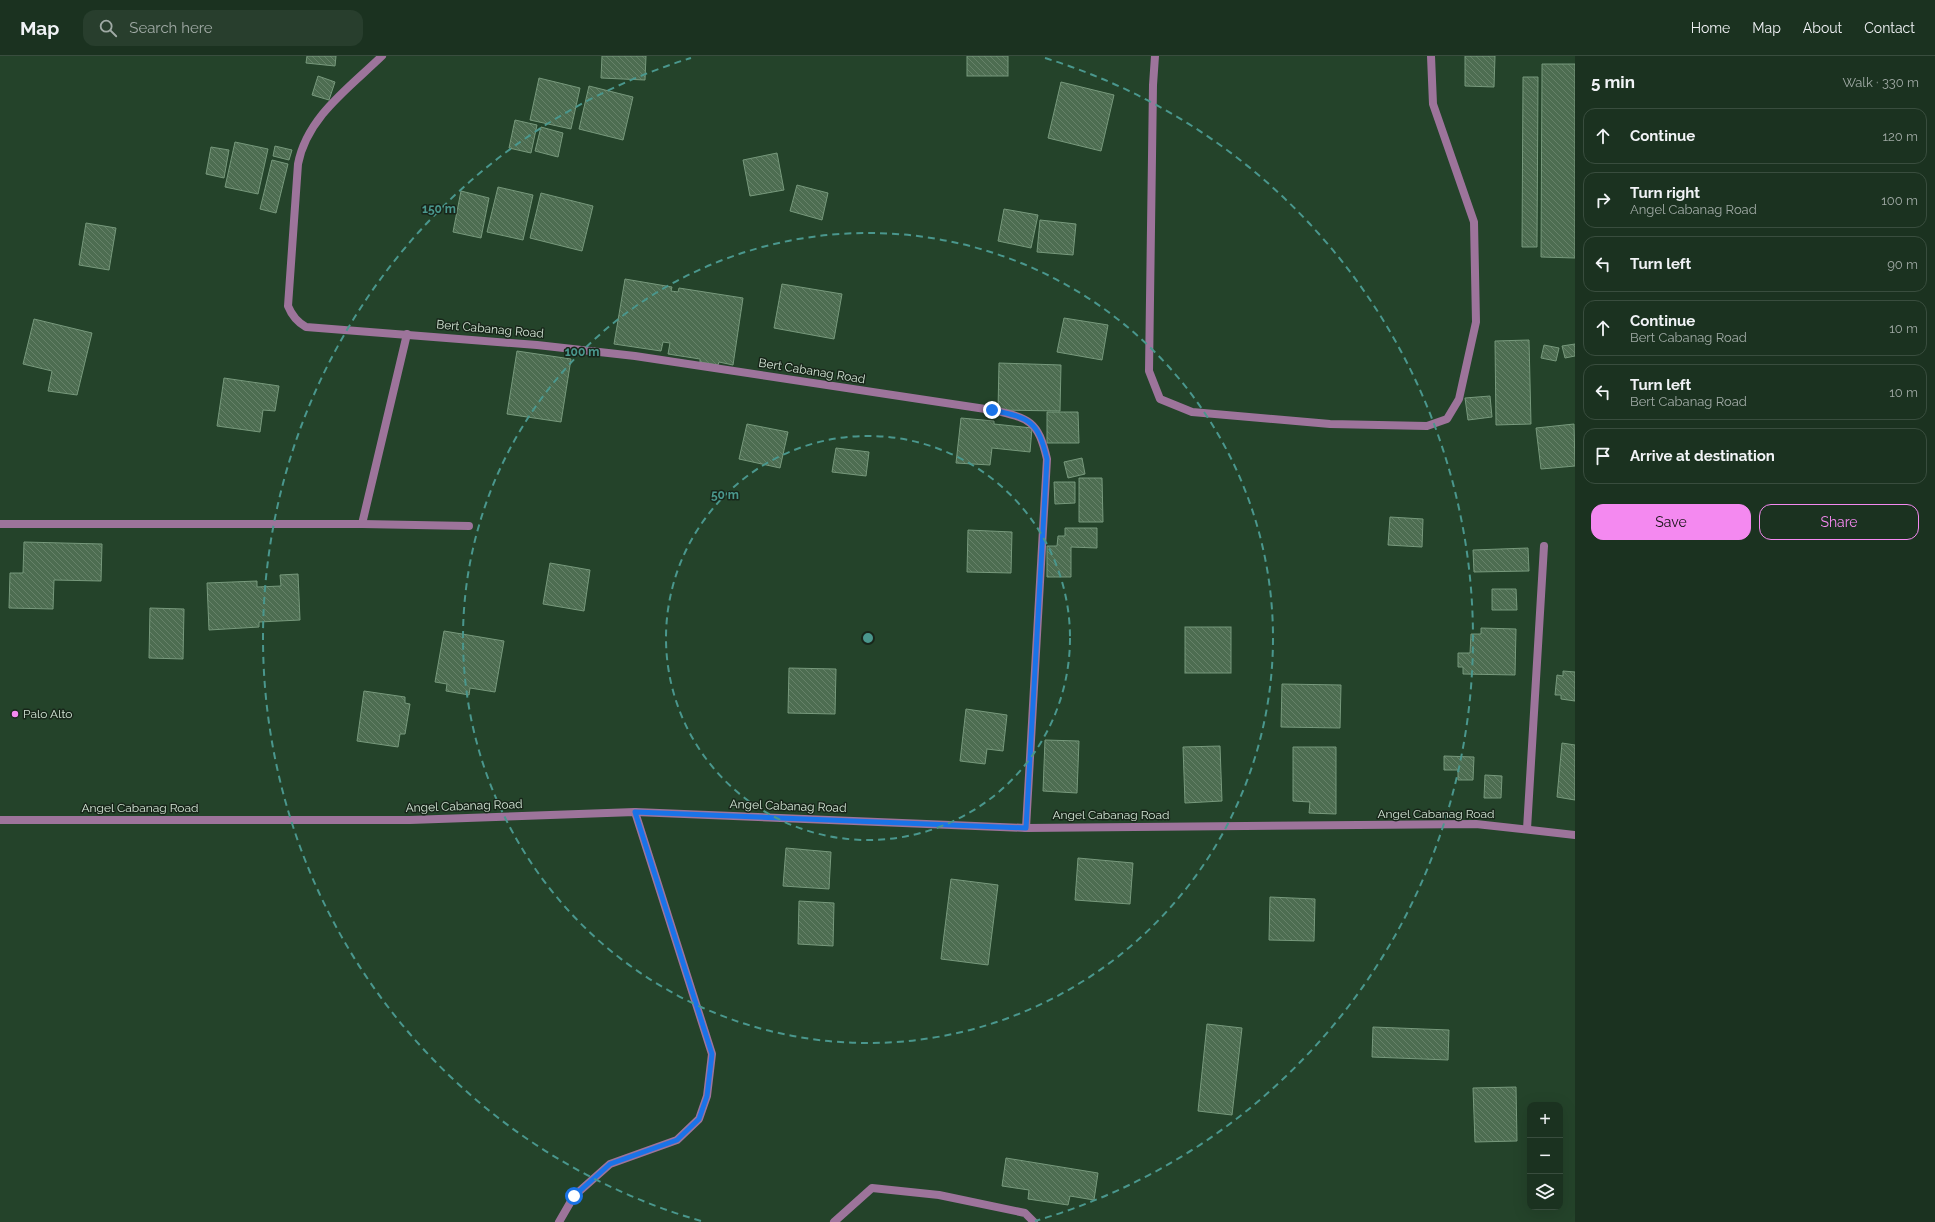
<!DOCTYPE html>
<meta charset="utf-8">
<style>
body{margin:0;font-family:Raleway,sans-serif;background:#283e2d;color:#f1f3f6}
.controls{position:absolute;right:12px;bottom:12px;display:grid;overflow:hidden;border-radius:8px;box-shadow:0 4px 16px #0002}
.controls button{width:36px;height:36px;display:grid;place-items:center;padding:0;border:0;border-bottom:1px solid #394d3e;background:#1b3220;color:#f1f3f6;font:20px sans-serif}
.stop{position:absolute;width:12px;height:12px;margin:-9px;border:3px solid #1a73e8;border-radius:50%;background:#fff}
.stop.end{background:#1a73e8;border-color:#fff;box-shadow:0 1px 4px #0008}
.list{margin:0;padding:0;list-style:none}
h2{display:flex;justify-content:space-between;align-items:center;height:52px;margin:0;padding:0 16px;font-size:17px}
h2 small{font-size:13px;font-weight:400;color:#a0aaa5}
.list li{display:grid;grid-template-columns:26px 1fr auto;gap:12px;align-items:center;box-sizing:border-box;height:56px;margin:0 8px 8px;padding:0 8px;border:1px solid #394d3e;border-radius:12px}
.list b{display:block;font-size:15px;white-space:nowrap}
.list p{margin:0;font-size:13px;white-space:nowrap;color:#a0aaa5}
.list em{font-size:13px;font-style:normal;color:#a0aaa5}
.actions{display:flex;gap:8px;padding:12px 16px}
.actions a{flex:1;padding:9px 0;border:1px solid #f489f0;border-radius:12px;text-align:center;font-size:14px;color:#f489f0}
.actions .main{background:#f489f0;color:#111}
.icon{flex:none;width:22px;height:22px;fill:none;stroke:currentColor;stroke-width:2;stroke-linecap:round;stroke-linejoin:round}
.map{position:relative;flex:none;width:1575px;height:1166px;overflow:hidden}
header{display:flex;align-items:center;gap:24px;box-sizing:border-box;height:56px;padding:0 20px;background:#1b3220;border-bottom:1px solid #394d3e}
header strong{font-size:19px}
nav{display:flex;gap:22px;margin-inline-start:auto;font-size:14px}
.search{width:280px;height:36px;background:#283e2d;display:flex;align-items:center;gap:10px;box-sizing:border-box;padding:0 14px;border-radius:12px;color:#a0aaa5;font-size:15px}
main{display:flex}
aside{flex:1;background:#1b3220}
.map>svg:first-child{display:block}
.building{fill:url(#building-back-hatch);stroke:#77997c}
.lines{fill:none;stroke-linecap:round;stroke-linejoin:round}
.minor{stroke:#9d749b;stroke-width:8}
.route{stroke:#1a73e8;stroke-width:5}
.ring{fill:none;stroke:#4a978d;stroke-width:2;stroke-dasharray:7 5}
.poi-dot{fill:#f489f0;stroke:#18261a;stroke-width:1.5}
.labels{text-anchor:middle;dominant-baseline:central;stroke-width:3;stroke-linejoin:round;paint-order:stroke}
.street-label{font-size:12px;fill:#d3e5d5;stroke:#18261a}
.poi-label{font-size:12px;fill:#d3e5d5;stroke:#18261a;text-anchor:start}
.centre{fill:#4a978d;stroke:#18261a;stroke-width:2}
.ring-label{font-size:12px;text-anchor:middle;font-weight:bold;fill:#4a978d;stroke:#18261a;stroke-width:3;stroke-linejoin:round;paint-order:stroke}
</style>
<header>
<strong>Map</strong>
<div class="search"><svg class="icon" aria-label="search" viewBox="0 0 24 24"><circle cx="10" cy="10" r="6"/><path d="M15 15l6 6"/></svg>Search here</div>
<nav><a>Home</a><a>Map</a><a>About</a><a>Contact</a></nav>
</header>
<main>
<div class="map">
<svg width="1575" height="1166" viewBox="0 0 1575 1166">
<defs>
<pattern id="building-back-hatch" width="6" height="6" patternUnits="userSpaceOnUse"><rect width="6" height="6" fill="#4d6d51"/><path d="M-1 5l2 2M0 0l6 6M5-1l2 2" fill="none" stroke="#668269"/></pattern>
</defs>
<rect width="100%" height="100%" fill="#24432a"/>
<g class="building">
<polygon points="307,0 336,0 335,10 306,7"/>
<polygon points="602,0 646,0 645,24 601,22"/>
<rect x="967" y="0" width="41" height="20"/>
<polygon points="1465,0 1495,0 1494,31 1465,30"/>
<polygon points="1542,8 1575,8 1575,202 1541,201"/>
<polygon points="318,20 335,26 329,44 312,39"/>
<polygon points="1523,21 1538,21 1537,191 1522,191"/>
<polygon points="539,22 580,32 571,73 530,64"/>
<polygon points="1061,26 1114,39 1101,95 1048,82"/>
<polygon points="589,30 633,41 623,84 579,73"/>
<polygon points="515,64 537,69 531,97 509,92"/>
<polygon points="541,71 563,77 558,101 535,95"/>
<polygon points="235,86 268,93 258,138 225,131"/>
<polygon points="275,90 292,94 289,104 273,100"/>
<polygon points="211,91 229,94 224,122 206,118"/>
<polygon points="777,97 784,134 750,140 743,104"/>
<polygon points="272,104 288,108 276,157 260,153"/>
<polygon points="797,129 828,137 822,164 790,155"/>
<polygon points="498,131 533,139 523,184 487,176"/>
<polygon points="461,135 489,142 481,182 453,176"/>
<polygon points="541,137 593,150 582,195 530,182"/>
<polygon points="1004,153 1038,159 1031,192 998,185"/>
<polygon points="1040,164 1076,168 1073,199 1037,196"/>
<polygon points="86,167 116,172 109,214 79,209"/>
<polygon points="625,223 672,231 671,235 678,236 679,232 743,242 733,309 719,306 718,309 700,306 700,303 668,298 670,287 663,286 661,295 614,288"/>
<polygon points="782,228 842,238 834,283 774,272"/>
<polygon points="1064,262 1108,269 1102,304 1057,296"/>
<polygon points="34,263 92,277 77,339 48,335 52,315 23,308"/>
<polygon points="1529,284 1531,368 1496,369 1495,285"/>
<polygon points="1575,288 1575,300 1565,302 1562,290"/>
<polygon points="1544,289 1559,292 1556,305 1541,302"/>
<polygon points="517,295 571,303 561,366 507,358"/>
<polygon points="999,307 1061,309 1060,355 998,354"/>
<polygon points="224,322 279,330 275,355 263,354 260,376 217,370"/>
<polygon points="1490,340 1492,361 1468,364 1465,342"/>
<polygon points="1047,356 1078,356 1079,387 1047,387"/>
<polygon points="961,362 994,365 994,368 1032,372 1030,396 992,392 990,409 956,407"/>
<polygon points="747,368 788,376 780,412 739,403"/>
<polygon points="1574,368 1575,410 1541,413 1536,372"/>
<polygon points="836,392 869,396 866,420 832,416"/>
<polygon points="1082,402 1085,418 1068,422 1064,406"/>
<polygon points="1079,422 1102,422 1103,466 1079,466"/>
<polygon points="1054,426 1075,426 1075,447 1055,448"/>
<polygon points="1390,461 1423,463 1422,491 1388,489"/>
<polygon points="1065,472 1097,472 1097,492 1071,491 1071,521 1047,521 1047,490 1057,490 1058,480 1065,480"/>
<polygon points="968,474 1012,476 1011,517 967,516"/>
<polygon points="24,486 102,488 101,525 54,524 53,553 9,552 10,517 23,517"/>
<polygon points="1528,492 1529,515 1474,516 1473,494"/>
<polygon points="550,507 590,514 584,555 543,548"/>
<polygon points="298,518 300,564 259,566 259,571 209,574 207,527 257,525 257,531 281,530 280,519"/>
<polygon points="1492,533 1516,533 1517,554 1492,554"/>
<polygon points="150,552 184,553 183,603 149,602"/>
<rect x="1185" y="571" width="46" height="46"/>
<polygon points="1481,572 1516,573 1515,619 1463,618 1463,611 1458,611 1458,597 1470,597 1471,578 1481,578"/>
<polygon points="444,575 504,585 495,636 470,632 469,639 446,635 447,628 435,626"/>
<polygon points="789,612 836,613 835,658 788,657"/>
<polygon points="1563,615 1575,616 1575,645 1561,643 1561,639 1555,639 1557,619 1563,620"/>
<polygon points="1282,628 1341,629 1340,672 1281,671"/>
<polygon points="364,635 405,641 405,647 410,648 405,678 400,678 398,691 357,685"/>
<polygon points="966,653 1007,659 1003,695 987,693 985,708 960,705"/>
<polygon points="1045,684 1079,685 1077,737 1043,735"/>
<polygon points="1562,687 1575,689 1575,744 1557,741"/>
<polygon points="1220,690 1222,745 1185,747 1183,691"/>
<polygon points="1293,691 1336,691 1336,758 1309,757 1310,746 1293,745"/>
<polygon points="1444,700 1474,701 1473,724 1458,724 1458,714 1444,714"/>
<polygon points="1485,719 1502,720 1501,742 1484,742"/>
<polygon points="786,792 831,796 829,833 783,830"/>
<polygon points="1078,802 1133,807 1130,848 1075,844"/>
<polygon points="951,823 998,829 988,909 941,903"/>
<polygon points="1270,841 1315,843 1314,885 1269,884"/>
<polygon points="799,845 834,847 833,890 798,888"/>
<polygon points="1207,968 1242,972 1232,1059 1198,1055"/>
<polygon points="1373,971 1449,974 1448,1004 1372,1001"/>
<polygon points="1516,1031 1517,1085 1475,1086 1473,1032"/>
<polygon points="1006,1102 1098,1117 1094,1144 1070,1140 1068,1149 1028,1143 1029,1134 1002,1130"/>
</g>
<g class="lines">
<g class="minor">
<path d="M382,0C349,32 307,61 298,108L288,250C292,260 297,266 306,271L537,289L635,300L992,354C1030,362 1038,365 1047,403L1026,772"/>
<polyline points="1155,0 1153,29 1149,315 1160,343 1192,356 1330,368 1427,370 1447,363 1459,343 1476,266 1474,166 1433,48 1431,0"/>
<polyline points="0,468 362,468 469,470"/>
<polyline points="362,468 407,278"/>
<polyline points="0,764 410,764 635,756 1026,772 1476,768 1575,779"/>
<polyline points="1527,773 1544,490"/>
<polyline points="559,1166 574,1140 610,1108 677,1084 699,1063 707,1040 712,998 635,756"/>
<polyline points="834,1166 872,1132 939,1139 1025,1157 1034,1166"/>
</g>
</g>
<g class="lines">
<path class="route" d="M574,1140L610,1108L677,1084L699,1063L707,1040L712,998L635,756L1026,772L1047,403C1038,365 1030,362 992,354"/>
</g>
<g class="ring">
<circle cx="868" cy="582" r="202"/>
<circle cx="868" cy="582" r="405"/>
<path d="M701 1165A607 607 0 0 1 691 2M1045 2A607 607 0 0 1 1035 1165"/>
</g>
<circle class="poi-dot" cx="15" cy="658" r="4"/>
<g class="labels">
<g class="street-label">
<text transform="translate(490 273) rotate(5)">Bert Cabanag Road</text>
<text transform="translate(812 315) rotate(9)">Bert Cabanag Road</text>
<text transform="translate(464 750) rotate(-2)">Angel Cabanag Road</text>
<text transform="translate(788 750) rotate(2)">Angel Cabanag Road</text>
<text x="140" y="752">Angel Cabanag Road</text>
<text x="1436" y="758">Angel Cabanag Road</text>
<text x="1111" y="759">Angel Cabanag Road</text>
</g>
<g class="poi-label">
<text x="23" y="658">Palo Alto</text>
</g>
</g>
<circle cx="868" cy="582" r="6" class="centre"/>
<g class="ring-label">
<text x="439" y="157">150 m</text>
<text x="582" y="300">100 m</text>
<text x="725" y="443">50 m</text>
</g>
</svg>
<div class="controls">
<button>+</button>
<button>−</button>
<button><svg class="icon" aria-label="layers" viewBox="0 0 24 24"><path d="M12 4l9 5-9 5-9-5zM3 14l9 5 9-5"/></svg></button>
</div>
<div class="stop" style="left:574px;top:1140px"></div>
<div class="stop end" style="left:992px;top:354px"></div>
</div>
<aside>
<h2>5 min<small>Walk · 330 m</small></h2>
<ul class="list">
<li><svg class="icon" aria-label="ahead" viewBox="0 0 24 24"><path d="M12 20V5M6 11l6-6 6 6"/></svg><div><b>Continue</b></div><em>120 m</em></li>
<li><svg class="icon" aria-label="right" viewBox="0 0 24 24"><path d="M7 20v-9h11M14 6l5 5-5 5"/></svg><div><b>Turn right</b><p>Angel Cabanag Road</p></div><em>100 m</em></li>
<li><svg class="icon" aria-label="left" viewBox="0 0 24 24"><path d="M17 20v-9H6M10 6l-5 5 5 5"/></svg><div><b>Turn left</b></div><em>90 m</em></li>
<li><svg class="icon" aria-label="ahead" viewBox="0 0 24 24"><path d="M12 20V5M6 11l6-6 6 6"/></svg><div><b>Continue</b><p>Bert Cabanag Road</p></div><em>10 m</em></li>
<li><svg class="icon" aria-label="left" viewBox="0 0 24 24"><path d="M17 20v-9H6M10 6l-5 5 5 5"/></svg><div><b>Turn left</b><p>Bert Cabanag Road</p></div><em>10 m</em></li>
<li><svg class="icon" aria-label="arrive" viewBox="0 0 24 24"><path d="M6 21V4h12l-3 4 3 4H6"/></svg><div><b>Arrive at destination</b></div></li>
</ul>
<div class="actions"><a class="main">Save</a><a>Share</a></div>
</aside>
</main>
